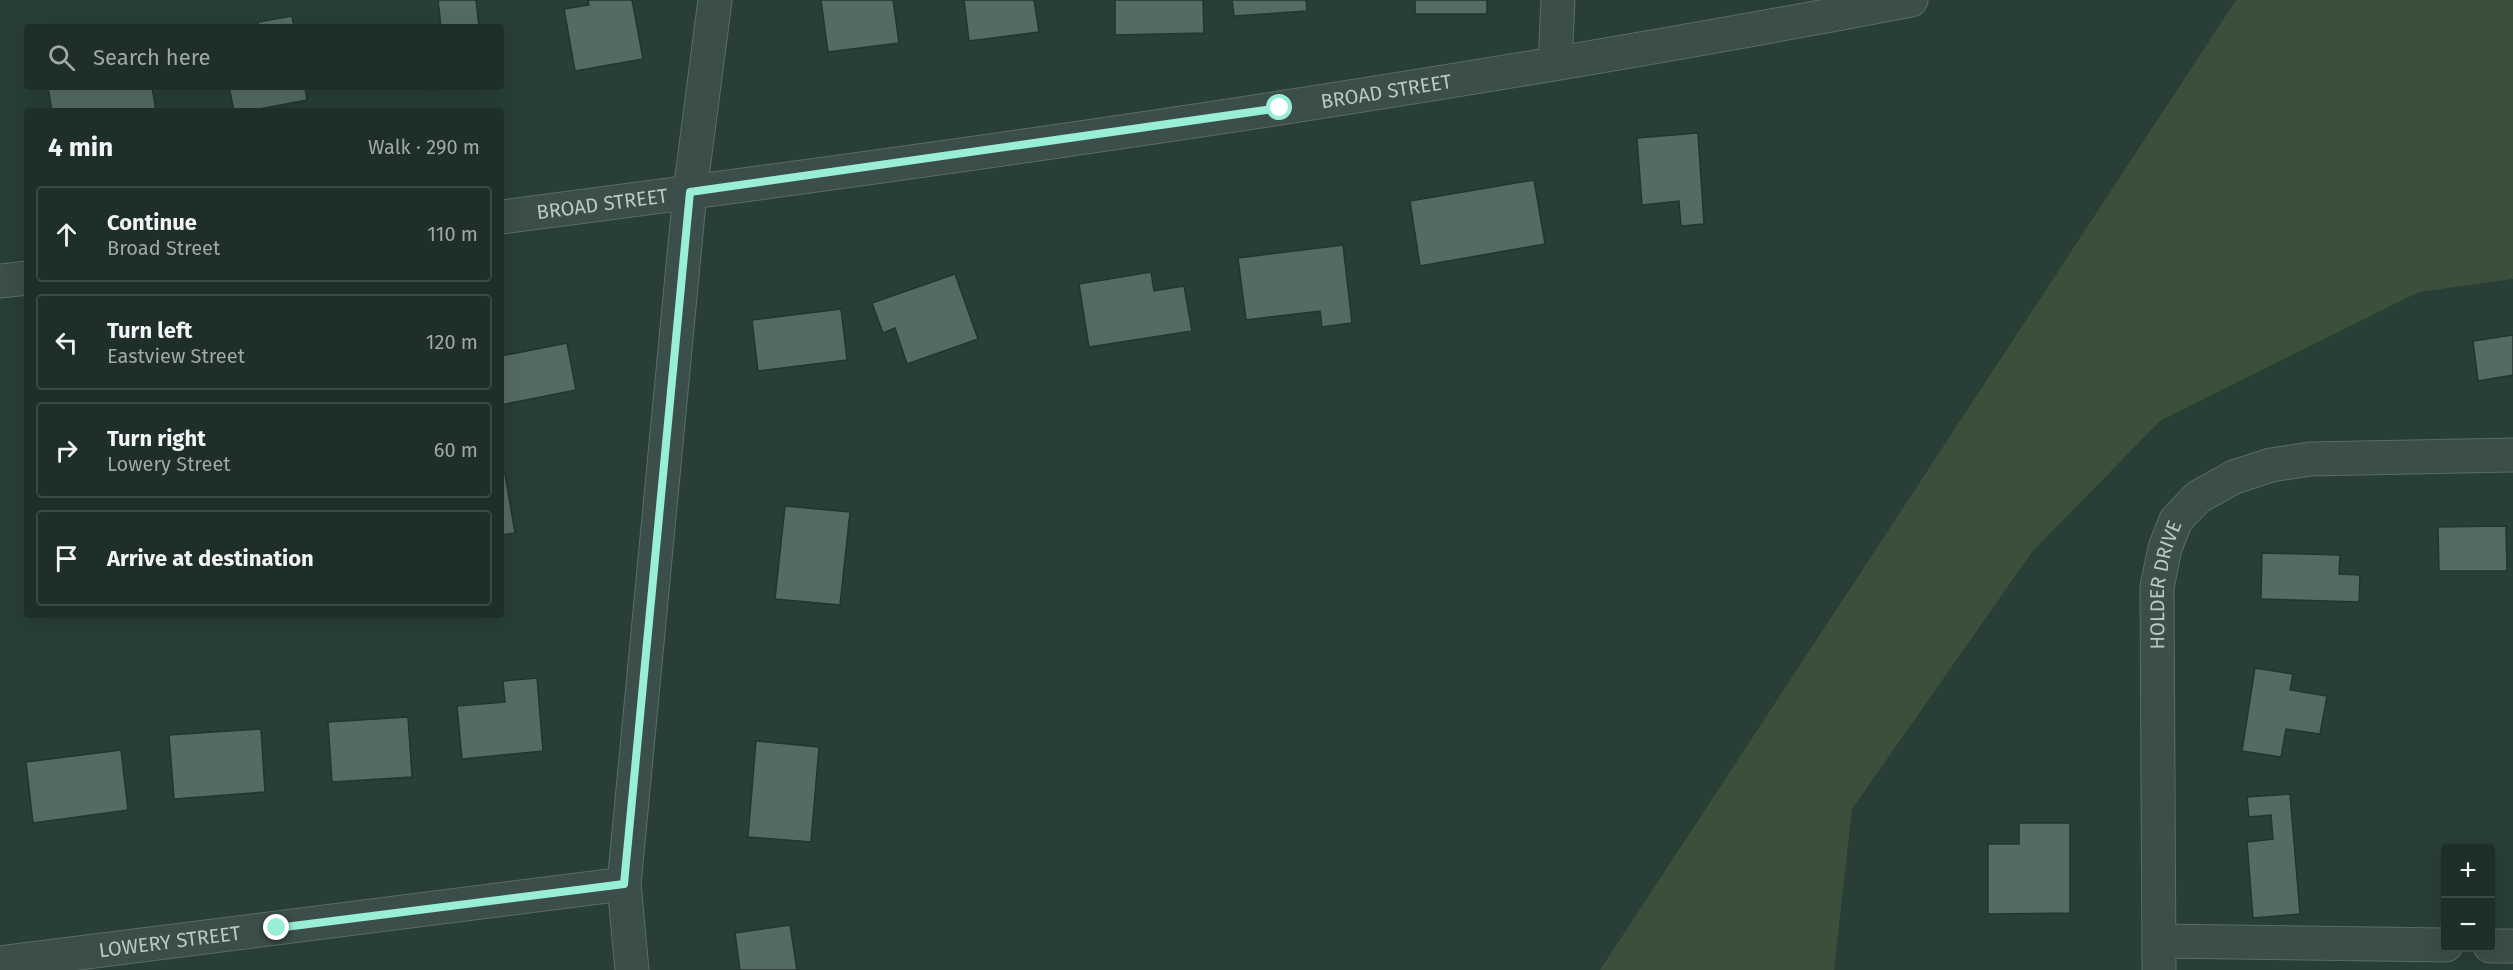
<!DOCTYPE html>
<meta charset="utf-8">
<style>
body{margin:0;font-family:"Fira Sans",sans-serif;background:#2b3a35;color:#f1f3f6}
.controls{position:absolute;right:18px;bottom:18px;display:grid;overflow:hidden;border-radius:6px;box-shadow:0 6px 24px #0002}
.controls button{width:54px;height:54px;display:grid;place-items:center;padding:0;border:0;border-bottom:2px solid #3c4a46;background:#1e2e29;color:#f1f3f6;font:30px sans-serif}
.stop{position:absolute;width:18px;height:18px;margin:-14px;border:4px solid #98eed6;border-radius:50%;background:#fff}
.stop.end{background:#98eed6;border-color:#fff;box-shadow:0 2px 6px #0008}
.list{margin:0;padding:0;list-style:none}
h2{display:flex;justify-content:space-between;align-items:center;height:78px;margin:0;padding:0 24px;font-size:26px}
h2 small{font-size:20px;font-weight:400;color:#a1a8a8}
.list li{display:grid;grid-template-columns:39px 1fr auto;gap:18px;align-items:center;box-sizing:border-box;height:96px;margin:0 12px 12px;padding:0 12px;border:2px solid #3c4a46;border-radius:6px}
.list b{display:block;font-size:22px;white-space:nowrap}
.list p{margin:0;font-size:20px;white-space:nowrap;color:#a1a8a8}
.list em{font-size:20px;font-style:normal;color:#a1a8a8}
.icon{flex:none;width:33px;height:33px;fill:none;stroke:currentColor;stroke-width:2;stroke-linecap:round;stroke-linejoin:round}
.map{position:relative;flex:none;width:2513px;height:970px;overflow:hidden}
.search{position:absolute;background:#1e2e29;box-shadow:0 6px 24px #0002;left:24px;top:24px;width:480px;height:66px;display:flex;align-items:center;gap:15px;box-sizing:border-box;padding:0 21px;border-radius:6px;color:#a1a8a8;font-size:22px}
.panel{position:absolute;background:#1e2e29;box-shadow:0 6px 24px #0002;left:24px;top:108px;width:480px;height:510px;border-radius:6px}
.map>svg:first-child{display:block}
.green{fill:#3b4f3b}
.building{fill:#546b64;stroke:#233530;stroke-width:1.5}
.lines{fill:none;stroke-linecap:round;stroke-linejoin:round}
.minor-casing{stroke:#5a6c67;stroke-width:35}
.minor{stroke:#3c4e49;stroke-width:33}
.route{stroke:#98eed6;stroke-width:8}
.labels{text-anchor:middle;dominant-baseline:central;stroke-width:4.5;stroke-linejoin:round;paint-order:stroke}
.street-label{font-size:20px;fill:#b8c9c4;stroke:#21332e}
</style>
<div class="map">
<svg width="2513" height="970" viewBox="0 0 2513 970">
<rect width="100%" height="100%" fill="#283e37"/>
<polygon class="green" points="2236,0 2513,0 2513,279 2419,292 2161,420 2032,552 1852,809 1834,970 1600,970"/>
<g class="building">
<polygon points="438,0 476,0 479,27 441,27"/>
<polygon points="588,0 632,0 643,59 575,71 564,9 589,5"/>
<polygon points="821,0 893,0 899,43 828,52"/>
<polygon points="964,0 1034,0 1039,32 969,41"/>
<polygon points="1115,0 1203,0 1204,33 1115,35"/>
<polygon points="1232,0 1306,0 1307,11 1234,16"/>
<rect x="1415" y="0" width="72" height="14"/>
<polygon points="292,16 294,27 259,27 258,22"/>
<polygon points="48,87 152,87 156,111 52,111"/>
<polygon points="229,87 305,87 307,100 249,111 234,111"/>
<polygon points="428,87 462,87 428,90"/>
<polygon points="1698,133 1704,224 1681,226 1679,201 1642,205 1637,138"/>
<polygon points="1534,180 1545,244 1420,266 1410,201"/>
<polygon points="1343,245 1352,323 1322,327 1320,311 1246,320 1238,258"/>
<polygon points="1151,272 1154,291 1184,286 1192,331 1089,347 1079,284"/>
<polygon points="955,274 978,339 907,364 895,328 883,333 872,303"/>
<polygon points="841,309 847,360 758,371 752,320"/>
<polygon points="2513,335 2513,375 2478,381 2473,341"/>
<polygon points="567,343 576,390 501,405 501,356"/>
<polygon points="501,474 505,474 515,533 501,535"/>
<polygon points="785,506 850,512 840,605 775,599"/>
<polygon points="2506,526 2507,571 2439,571 2438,527"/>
<polygon points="2262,553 2340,555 2339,574 2360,575 2359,602 2261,599"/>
<polygon points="2255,668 2293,674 2290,690 2327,696 2320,734 2286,729 2281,757 2242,751"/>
<polygon points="537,678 543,751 462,759 457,706 505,702 503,681"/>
<polygon points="408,717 412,777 332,782 328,722"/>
<polygon points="261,729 265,792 174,799 169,735"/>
<polygon points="756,741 819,747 811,842 748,837"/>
<polygon points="121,750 128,810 33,823 26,762"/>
<polygon points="2290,794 2300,914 2253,918 2247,842 2273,839 2271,815 2249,817 2247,797"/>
<polygon points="2019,823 2070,823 2070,913 1988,914 1988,844 2019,844"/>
<polygon points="790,925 797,970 740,970 735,933"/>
</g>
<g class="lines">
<defs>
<g id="minor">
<polyline points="1555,63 1558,0"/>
<path id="s1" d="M501,217C973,156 1444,89 1911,0"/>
<polyline points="0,281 27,278"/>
<polyline points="2159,941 2446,945"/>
<polyline points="2490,946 2513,946"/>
<path id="s2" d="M0,963L624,884"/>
<polyline points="632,970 624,884 690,192 715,0"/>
<path id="s3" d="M2159,970L2157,587L2165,548L2176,520L2198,497L2234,477L2271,465L2310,459L2513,455"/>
</g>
</defs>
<use href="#minor" class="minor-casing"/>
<use href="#minor" class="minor"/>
</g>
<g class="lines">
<polyline class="route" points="277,928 624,884 690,192 1280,108"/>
</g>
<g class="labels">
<g class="street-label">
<text stroke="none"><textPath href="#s1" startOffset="894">BROAD STREET</textPath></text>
<text stroke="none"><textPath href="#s1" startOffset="102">BROAD STREET</textPath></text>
<text stroke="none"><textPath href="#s3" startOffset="386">HOLDER DRIVE</textPath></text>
<text stroke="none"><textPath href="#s2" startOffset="171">LOWERY STREET</textPath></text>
</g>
</g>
</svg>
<div class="controls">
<button>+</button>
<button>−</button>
</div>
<div class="stop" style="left:1280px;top:108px"></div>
<div class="stop end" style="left:277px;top:928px"></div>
<div class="search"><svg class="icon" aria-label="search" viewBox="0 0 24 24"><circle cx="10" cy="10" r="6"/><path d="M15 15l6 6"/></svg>Search here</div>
<section class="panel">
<h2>4 min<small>Walk · 290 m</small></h2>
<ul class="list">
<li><svg class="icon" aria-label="ahead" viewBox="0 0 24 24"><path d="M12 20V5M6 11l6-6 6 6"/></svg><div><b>Continue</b><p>Broad Street</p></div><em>110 m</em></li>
<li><svg class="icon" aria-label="left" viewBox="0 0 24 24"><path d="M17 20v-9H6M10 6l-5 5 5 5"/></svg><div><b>Turn left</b><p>Eastview Street</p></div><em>120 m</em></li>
<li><svg class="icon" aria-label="right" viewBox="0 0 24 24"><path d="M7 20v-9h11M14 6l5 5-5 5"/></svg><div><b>Turn right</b><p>Lowery Street</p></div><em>60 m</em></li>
<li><svg class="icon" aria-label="arrive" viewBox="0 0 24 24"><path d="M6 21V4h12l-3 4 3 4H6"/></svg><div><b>Arrive at destination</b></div></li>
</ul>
</section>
</div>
